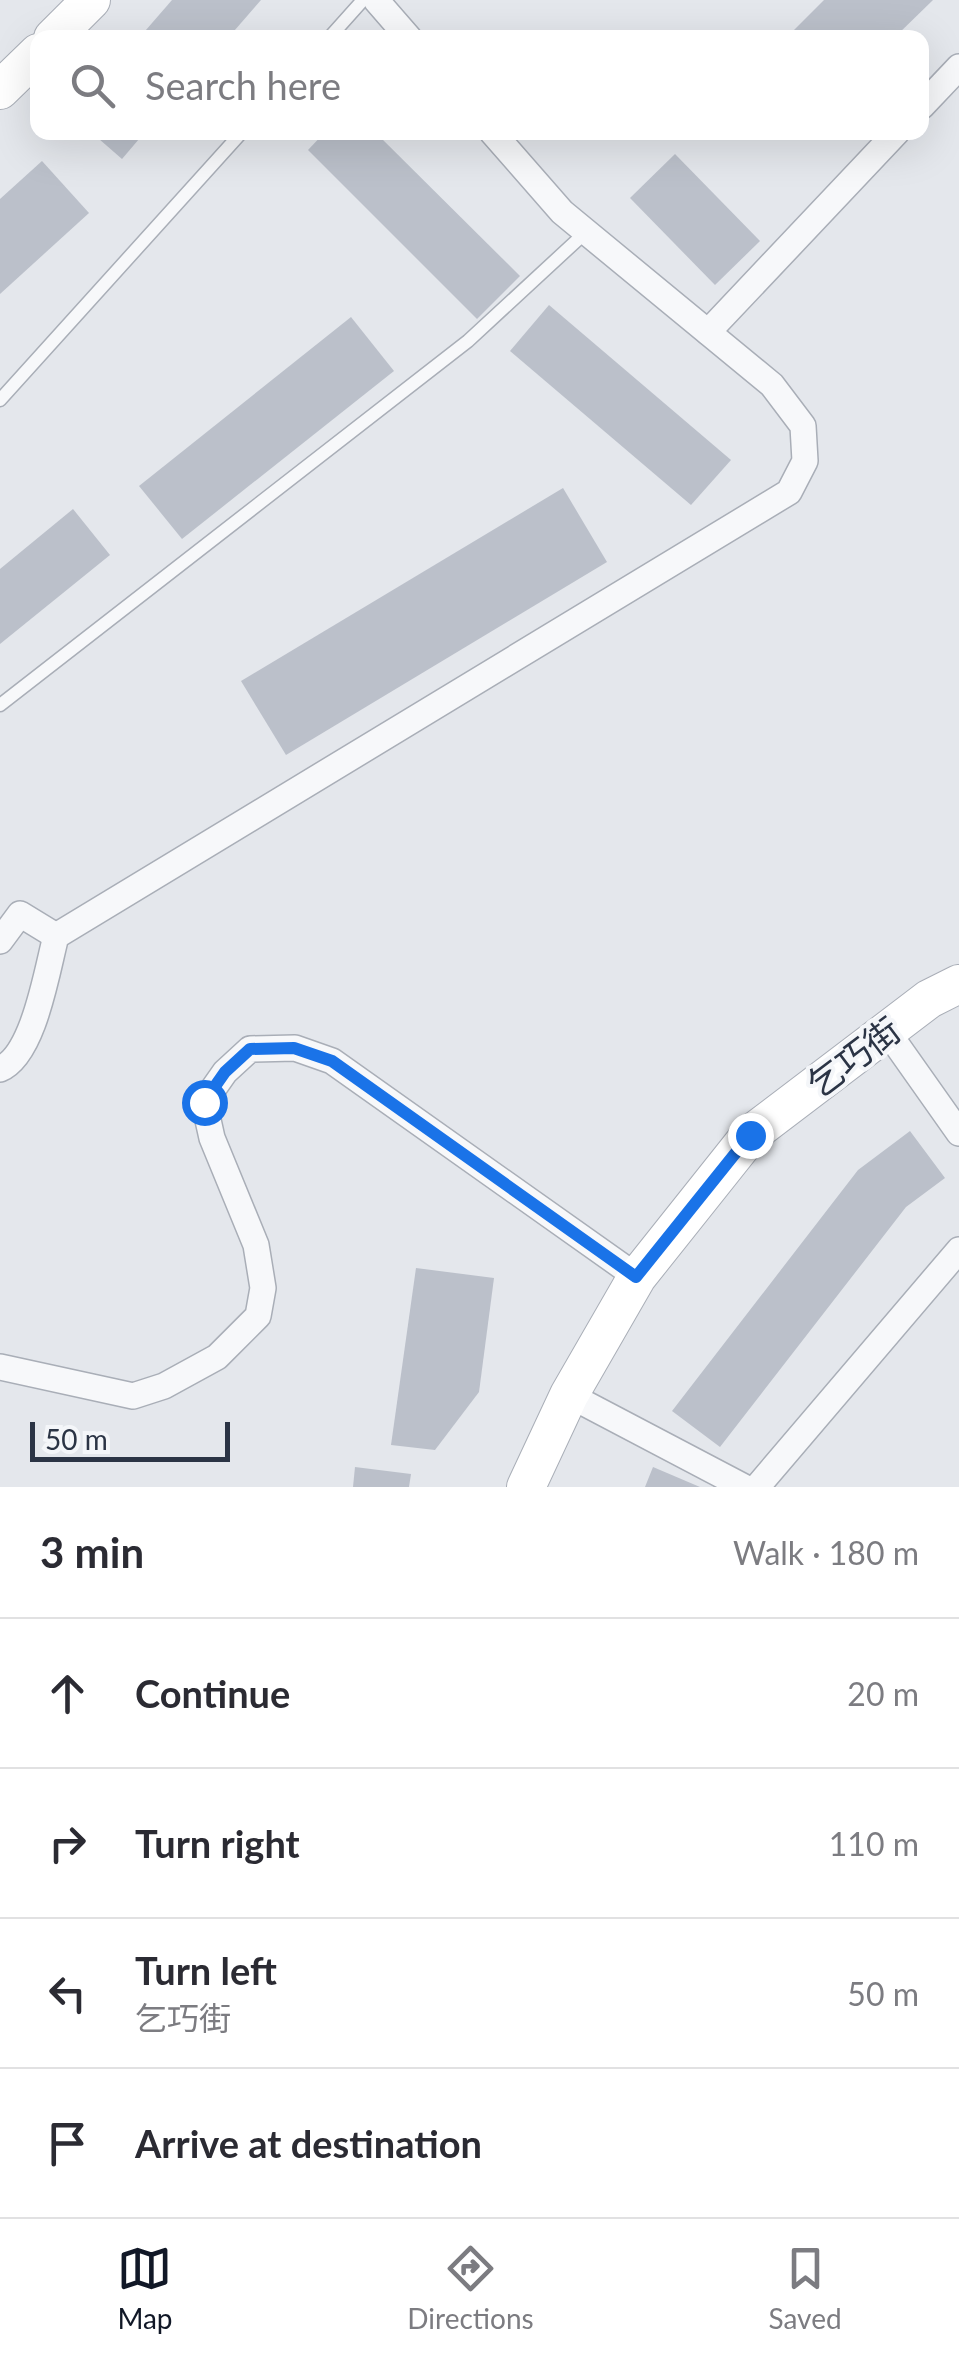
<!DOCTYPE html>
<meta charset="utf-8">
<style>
body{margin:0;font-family:Lato,"Noto Sans SC",sans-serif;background:#f7f7f7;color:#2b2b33}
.scale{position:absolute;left:30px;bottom:25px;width:200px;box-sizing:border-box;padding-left:10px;border:5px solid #2b3445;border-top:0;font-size:28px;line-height:35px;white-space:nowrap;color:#2b3445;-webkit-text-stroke:8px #f4f6f9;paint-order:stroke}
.stop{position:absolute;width:30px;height:30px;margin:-22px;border:8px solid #1a73e8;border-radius:50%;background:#fff}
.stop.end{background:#1a73e8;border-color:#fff;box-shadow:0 2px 10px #0008}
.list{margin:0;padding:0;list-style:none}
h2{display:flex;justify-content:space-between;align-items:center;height:130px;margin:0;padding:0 40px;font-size:42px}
h2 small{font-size:32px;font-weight:400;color:#7c7c81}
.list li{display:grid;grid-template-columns:65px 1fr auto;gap:30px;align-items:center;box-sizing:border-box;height:150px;padding:0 40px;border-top:2px solid #e1e1e2}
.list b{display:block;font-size:38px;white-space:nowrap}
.list p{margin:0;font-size:32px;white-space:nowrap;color:#7c7c81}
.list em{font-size:32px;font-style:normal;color:#7c7c81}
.icon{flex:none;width:55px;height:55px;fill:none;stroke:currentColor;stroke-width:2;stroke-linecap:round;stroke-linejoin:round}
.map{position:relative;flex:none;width:959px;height:1487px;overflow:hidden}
.search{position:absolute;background:#fff;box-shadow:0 10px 40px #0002;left:30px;right:30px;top:30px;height:110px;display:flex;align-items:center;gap:25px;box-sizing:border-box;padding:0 35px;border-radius:20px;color:#7c7c81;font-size:38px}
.sheet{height:730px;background:#fff}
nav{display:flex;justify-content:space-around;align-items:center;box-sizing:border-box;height:140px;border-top:2px solid #e1e1e2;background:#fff;font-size:28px;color:#7c7c81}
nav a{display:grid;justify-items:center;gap:5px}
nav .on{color:#111827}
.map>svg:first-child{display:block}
.building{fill:#bbc0ca}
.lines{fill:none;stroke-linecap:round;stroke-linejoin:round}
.lane-casing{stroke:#a9aeb7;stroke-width:15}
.street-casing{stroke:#a9aeb7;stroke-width:28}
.secondary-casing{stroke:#a9aeb7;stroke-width:40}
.lane{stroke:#f7f8fa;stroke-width:12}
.street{stroke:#f7f8fa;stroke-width:25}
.secondary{stroke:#fff;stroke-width:38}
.route{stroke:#1a73e8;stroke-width:12}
.labels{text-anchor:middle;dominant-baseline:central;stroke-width:8;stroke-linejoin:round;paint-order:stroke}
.street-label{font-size:35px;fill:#2b3445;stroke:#f4f6f9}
</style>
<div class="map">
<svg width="959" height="1487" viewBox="0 0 959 1487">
<rect width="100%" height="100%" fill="#e4e7ec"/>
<g class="building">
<polygon points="172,0 261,0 228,38 139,38"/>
<polygon points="824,0 933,0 894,38 786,38"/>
<polygon points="91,132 145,132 122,159"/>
<polygon points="325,132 375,132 520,276 477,319 308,150"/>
<polygon points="675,154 760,241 715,285 630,198"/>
<polygon points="42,161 89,213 0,294 0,199"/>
<polygon points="549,305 731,460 691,505 510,351"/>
<polygon points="351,317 394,371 182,539 139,486"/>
<polygon points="563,488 607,562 286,755 241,681"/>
<polygon points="73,509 110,555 0,644 0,569"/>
<polygon points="910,1131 945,1178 906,1207 720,1447 672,1411 858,1170"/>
<polygon points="416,1268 494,1278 479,1392 435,1450 391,1445"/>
<polygon points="355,1467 411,1474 409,1487 353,1487"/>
<polygon points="653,1467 700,1487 645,1487"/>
</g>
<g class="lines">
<defs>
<g id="lane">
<polyline points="329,38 363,0"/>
<polyline points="0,400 242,132"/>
<polyline points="0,705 468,341 586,232"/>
</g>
<g id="street">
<polyline points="376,0 409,38"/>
<polyline points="922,106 959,67"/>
<polyline points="708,332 897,132"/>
<polyline points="0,941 20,914 56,936"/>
<polyline points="887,1031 959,1133"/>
<path d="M0,1069C34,1055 47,970 56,936L789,492L805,461L803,426L772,385L562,212L492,132"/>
<polyline points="0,1367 133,1396 164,1386 217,1357 258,1316 263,1288 256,1245 212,1138 204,1102 225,1072 250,1049 295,1048 332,1061 637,1277"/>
<polyline points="569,1395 744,1487"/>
<polyline points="757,1487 959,1250"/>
</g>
<g id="secondary">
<polyline points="53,38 91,0"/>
<polyline points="0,90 38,53"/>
<polyline points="526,1487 569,1395 637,1277 750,1135 929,999 959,984"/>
</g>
</defs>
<use href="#lane" class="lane-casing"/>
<use href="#street" class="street-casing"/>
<use href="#secondary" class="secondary-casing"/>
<use href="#lane" class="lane"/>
<use href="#street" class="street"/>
<use href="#secondary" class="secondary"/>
</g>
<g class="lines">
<polyline class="route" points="204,1102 225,1072 250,1049 294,1048 332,1061 636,1277 750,1135"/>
</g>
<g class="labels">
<g class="street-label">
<text transform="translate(853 1056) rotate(-37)">乞巧街</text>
</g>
</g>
</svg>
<div class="scale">50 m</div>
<div class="stop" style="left:204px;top:1102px"></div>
<div class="stop end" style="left:750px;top:1135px"></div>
<div class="search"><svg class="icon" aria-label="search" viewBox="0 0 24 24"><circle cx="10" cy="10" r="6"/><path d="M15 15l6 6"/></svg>Search here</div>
</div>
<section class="sheet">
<h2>3 min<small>Walk · 180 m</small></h2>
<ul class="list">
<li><svg class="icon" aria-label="ahead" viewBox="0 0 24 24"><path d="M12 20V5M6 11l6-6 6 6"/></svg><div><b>Continue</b></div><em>20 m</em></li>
<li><svg class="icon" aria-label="right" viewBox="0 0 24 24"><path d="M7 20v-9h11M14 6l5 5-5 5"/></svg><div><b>Turn right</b></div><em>110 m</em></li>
<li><svg class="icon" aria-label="left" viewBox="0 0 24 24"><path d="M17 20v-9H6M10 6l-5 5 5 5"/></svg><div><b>Turn left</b><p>乞巧街</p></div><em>50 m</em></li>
<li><svg class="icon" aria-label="arrive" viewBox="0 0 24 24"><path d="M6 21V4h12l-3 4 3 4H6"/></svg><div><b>Arrive at destination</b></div></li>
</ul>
</section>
<nav>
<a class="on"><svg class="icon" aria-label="map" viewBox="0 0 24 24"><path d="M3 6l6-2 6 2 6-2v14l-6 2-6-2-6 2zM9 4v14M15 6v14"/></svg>Map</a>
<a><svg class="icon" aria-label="directions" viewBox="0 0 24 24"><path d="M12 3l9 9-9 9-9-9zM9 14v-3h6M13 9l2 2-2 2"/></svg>Directions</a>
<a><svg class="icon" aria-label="saved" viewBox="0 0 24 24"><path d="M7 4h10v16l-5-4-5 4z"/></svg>Saved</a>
</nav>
